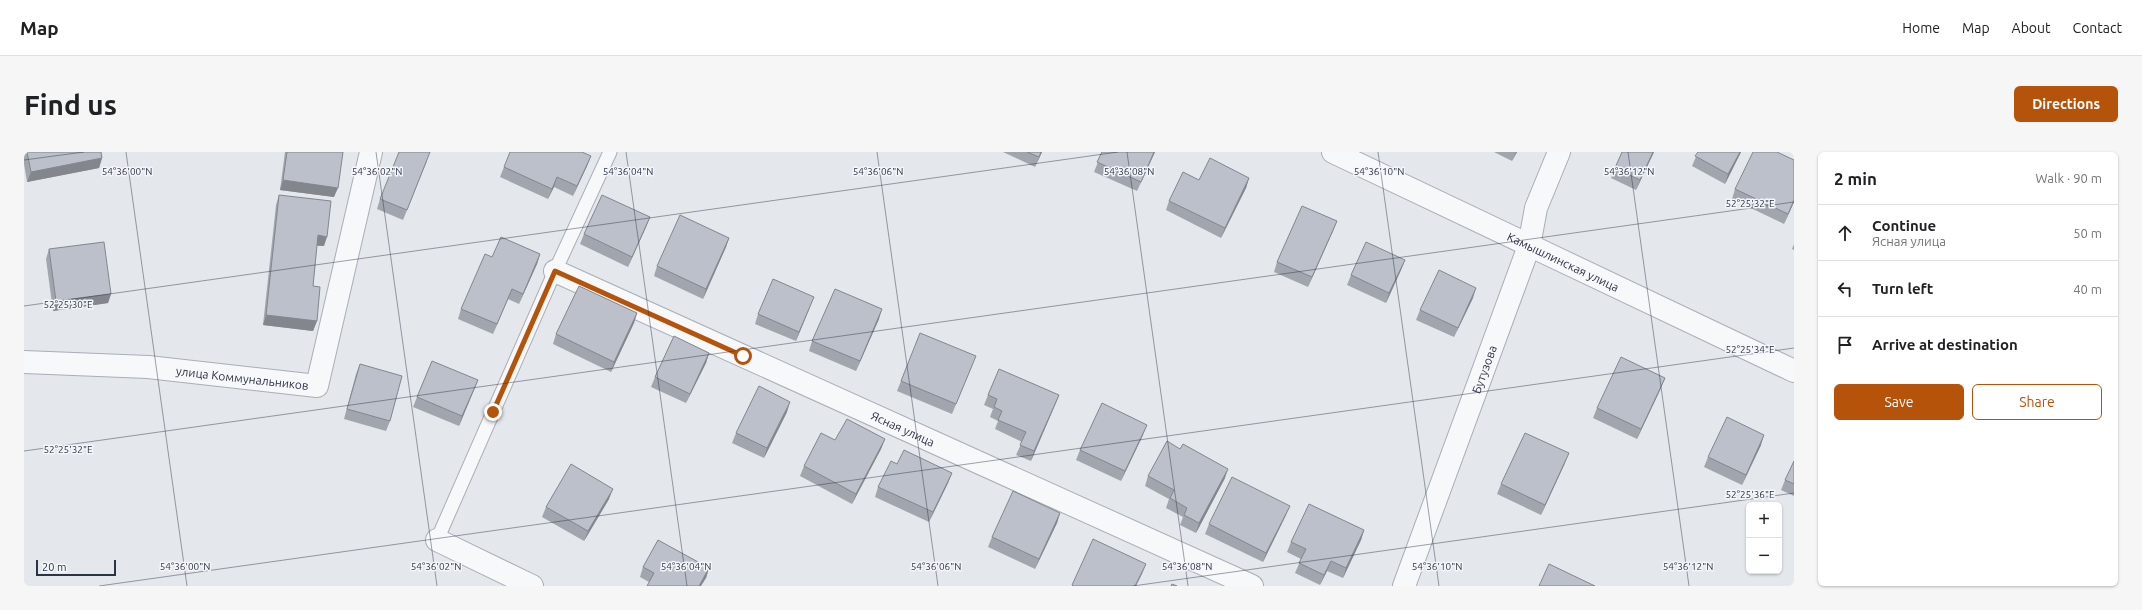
<!DOCTYPE html>
<meta charset="utf-8">
<style>
body{margin:0;font-family:Ubuntu,sans-serif;background:#f6f6f6;color:#202124}
.controls{position:absolute;right:12px;bottom:12px;display:grid;overflow:hidden;border-radius:6px;box-shadow:0 1px 3px #0004}
.controls button{width:36px;height:36px;display:grid;place-items:center;padding:0;border:0;border-bottom:1px solid #e0e0e0;background:#fff;color:#202124;font:20px sans-serif}
.scale{position:absolute;left:12px;bottom:10px;width:80px;box-sizing:border-box;padding-left:4px;border:2px solid #2b3445;border-top:0;font-size:11px;line-height:14px;white-space:nowrap;color:#2b3445;-webkit-text-stroke:3px #f4f6f9;paint-order:stroke}
.stop{position:absolute;width:12px;height:12px;margin:-9px;border:3px solid #b45309;border-radius:50%;background:#fff}
.stop.end{background:#b45309;border-color:#fff;box-shadow:0 1px 4px #0008}
.list{margin:0;padding:0;list-style:none}
h2{display:flex;justify-content:space-between;align-items:center;height:52px;margin:0;padding:0 16px;font-size:17px}
h2 small{font-size:13px;font-weight:400;color:#757577}
.list li{display:grid;grid-template-columns:26px 1fr auto;gap:12px;align-items:center;box-sizing:border-box;height:56px;padding:0 16px;border-top:1px solid #e0e0e0}
.list b{display:block;font-size:15px;white-space:nowrap}
.list p{margin:0;font-size:13px;white-space:nowrap;color:#757577}
.list em{font-size:13px;font-style:normal;color:#757577}
.actions{display:flex;gap:8px;padding:12px 16px}
.actions a{flex:1;padding:9px 0;border:1px solid #b45309;border-radius:6px;text-align:center;font-size:14px;color:#b45309}
.actions .main{background:#b45309;color:#fff}
.icon{flex:none;width:22px;height:22px;fill:none;stroke:currentColor;stroke-width:2;stroke-linecap:round;stroke-linejoin:round}
.map{position:relative;flex:none;width:1770px;height:434px;overflow:hidden;border-radius:6px}
header{display:flex;align-items:center;gap:24px;box-sizing:border-box;height:56px;padding:0 20px;background:#fff;border-bottom:1px solid #e0e0e0}
header strong{font-size:19px}
nav{display:flex;gap:22px;margin-inline-start:auto;font-size:14px}
.intro{display:flex;align-items:center;justify-content:space-between;box-sizing:border-box;height:96px;padding:0 24px}
h1{margin:0;font-size:28px}
.button{padding:10px 18px;border-radius:6px;background:#b45309;color:#fff;font-size:14px;font-weight:700}
main{display:flex;gap:24px;padding:0 24px}
aside{flex:1;background:#fff;border-radius:6px;box-shadow:0 1px 3px #0004}
.map>svg:first-child{display:block}
.lines{fill:none;stroke-linecap:round;stroke-linejoin:round}
.service-casing{stroke:#a9aeb7;stroke-width:15}
.minor-casing{stroke:#a9aeb7;stroke-width:24}
.service{stroke:#f7f8fa;stroke-width:13}
.minor{stroke:#f7f8fa;stroke-width:22}
.wall{fill:#a1a5ae}
.shaded-wall{fill:#83868d}
.building{fill:#bbc0ca;stroke:#83868d}
.route{stroke:#b45309;stroke-width:5}
.ticks{fill:none;stroke:#2b3445;stroke-width:1;stroke-opacity:0.45}
.labels{text-anchor:middle;dominant-baseline:central;stroke-width:3;stroke-linejoin:round;paint-order:stroke}
.street-label{font-size:12px;fill:#2b3445;stroke:#f4f6f9}
.ticks-label{font-size:10px;text-anchor:middle;fill:#2b3445;stroke:#f4f6f9;stroke-width:3;stroke-linejoin:round;paint-order:stroke}
</style>
<header>
<strong>Map</strong>
<nav><a>Home</a><a>Map</a><a>About</a><a>Contact</a></nav>
</header>
<div class="intro"><h1>Find us</h1><a class="button">Directions</a></div>
<main>
<div class="map">
<svg width="1770" height="434" viewBox="0 0 1770 434">
<rect width="100%" height="100%" fill="#e4e7ec"/>
<g class="lines">
<defs>
<polyline id="service" points="413,388 531,119 586,0"/>
<g id="minor">
<path id="s1" d="M1309,0L1770,219"/>
<path id="s2" d="M531,119L1228,434"/>
<path id="s3" d="M0,210L124,215L293,234L347,0"/>
<polyline points="413,388 508,434"/>
<path id="s4" d="M1380,434L1505,94L1512,56L1535,0"/>
</g>
</defs>
<use href="#service" class="service-casing"/>
<use href="#minor" class="minor-casing"/>
<use href="#service" class="service"/>
<use href="#minor" class="minor"/>
</g>
<g class="wall">
<polygon points="0,0 77,0 78,6 75,16 3,30 0,12"/>
<polygon points="261,0 319,0 310,45 256,38"/>
<polygon points="979,0 1018,0 1011,15"/>
<polygon points="1078,0 1131,0 1113,39 1070,20"/>
<polygon points="1470,0 1493,0 1488,9"/>
<polygon points="1598,0 1630,0 1612,38 1587,26 1591,16"/>
<polygon points="1674,0 1717,0 1701,32 1668,14"/>
<polygon points="567,4 563,14 549,44 530,35 524,47 476,25 480,15"/>
<polygon points="403,9 379,68 353,57 356,47"/>
<polygon points="1225,26 1222,36 1197,86 1142,58 1145,49 1175,28"/>
<polygon points="1711,37 1770,50 1760,72 1708,47"/>
<polygon points="255,43 300,94 293,94 289,134 293,169 289,179 239,173 252,53"/>
<polygon points="626,65 622,75 604,115 556,92 560,82"/>
<polygon points="1313,69 1309,79 1284,135 1250,120 1253,110"/>
<polygon points="705,86 702,95 679,147 630,124 633,114"/>
<polygon points="1770,92 1770,98 1768,97"/>
<polygon points="25,97 87,142 84,151 29,159 22,107"/>
<polygon points="516,102 513,112 495,152 484,147 469,182 434,167 437,157 468,105"/>
<polygon points="1381,108 1377,118 1362,151 1323,133 1327,123"/>
<polygon points="1449,146 1430,185 1392,168 1396,158"/>
<polygon points="786,155 772,189 731,172 734,162"/>
<polygon points="613,161 610,171 587,220 529,192 532,182"/>
<polygon points="855,167 832,219 785,199 788,189"/>
<polygon points="685,201 682,211 662,251 627,235 631,225"/>
<polygon points="336,212 366,269 362,279 320,267 332,222"/>
<polygon points="948,214 928,262 873,239 877,229"/>
<polygon points="454,228 435,274 389,255 393,245"/>
<polygon points="1637,236 1613,287 1569,266 1573,256"/>
<polygon points="964,243 1035,243 1031,253 1007,309 992,303 998,290 971,277 974,269 966,265 969,257 960,253"/>
<polygon points="763,260 740,306 708,291 712,281"/>
<polygon points="1119,283 1097,329 1052,308 1056,298"/>
<polygon points="861,287 857,297 828,352 776,324 780,314 811,288"/>
<polygon points="1737,293 1718,333 1680,315 1684,305"/>
<polygon points="1770,309 1770,344 1757,338 1761,328"/>
<polygon points="1541,311 1517,363 1473,342 1477,332"/>
<polygon points="873,312 928,321 924,331 905,370 851,345 854,335"/>
<polygon points="1124,324 1201,326 1172,381 1156,373 1159,365 1142,356 1145,347 1121,334"/>
<polygon points="585,347 560,389 518,365 522,355"/>
<polygon points="1036,361 1033,371 1011,417 964,395 968,385"/>
<polygon points="1262,363 1239,410 1181,382 1185,372"/>
<polygon points="1340,378 1337,388 1319,426 1303,419 1296,433 1271,421 1277,407 1263,400 1267,390"/>
<polygon points="619,415 685,416 682,426 625,430 616,425"/>
</g>
<g class="shaded-wall">
<polygon points="1017,0 1018,0 1011,15"/>
<polygon points="1130,0 1131,0 1113,39 1117,30"/>
<polygon points="1492,0 1493,0 1488,9"/>
<polygon points="1629,0 1630,0 1612,38 1616,28"/>
<polygon points="1716,0 1717,0 1701,32 1704,22"/>
<polygon points="567,4 563,14 549,44 553,34"/>
<polygon points="78,6 75,16 3,30 7,20"/>
<polygon points="533,25 530,35 524,47 528,37"/>
<polygon points="1225,26 1222,36 1197,86 1201,76"/>
<polygon points="259,28 314,36 310,45 256,38"/>
<polygon points="1770,48 1770,50 1760,72 1764,62"/>
<polygon points="626,65 622,75 604,115 608,105"/>
<polygon points="1313,69 1309,79 1284,135 1288,125"/>
<polygon points="294,83 303,85 300,94 290,93"/>
<polygon points="705,86 702,95 679,147 682,137"/>
<polygon points="516,102 513,112 495,152 499,142"/>
<polygon points="1381,108 1377,118 1362,151 1365,141"/>
<polygon points="1452,136 1449,146 1430,185 1434,176"/>
<polygon points="488,137 484,147 469,182 473,172"/>
<polygon points="87,142 84,151 29,159 32,149"/>
<polygon points="790,145 786,155 772,189 775,180"/>
<polygon points="858,157 855,167 832,219 836,209"/>
<polygon points="613,161 610,171 587,220 590,210"/>
<polygon points="242,163 293,169 289,179 239,173"/>
<polygon points="685,201 682,211 662,251 666,242"/>
<polygon points="1641,226 1637,236 1613,287 1617,277"/>
<polygon points="454,228 450,238 435,274 438,264"/>
<polygon points="1035,243 1031,253 1007,309 1010,299"/>
<polygon points="766,250 763,260 740,306 743,296"/>
<polygon points="1123,273 1119,283 1097,329 1101,319"/>
<polygon points="1740,283 1737,293 1718,333 1722,323"/>
<polygon points="861,287 857,297 828,352 832,342"/>
<polygon points="1545,301 1541,311 1517,363 1521,353"/>
<polygon points="1204,317 1201,326 1172,381 1175,371"/>
<polygon points="928,321 924,331 905,370 909,360"/>
<polygon points="589,337 585,347 560,389 564,379"/>
<polygon points="1266,354 1262,363 1239,410 1242,401"/>
<polygon points="1036,361 1033,371 1011,417 1015,407"/>
<polygon points="1340,378 1337,388 1319,426 1322,416"/>
<polygon points="1307,409 1303,419 1296,433 1300,423"/>
<polygon points="1122,412 1118,422 1112,434 1111,434"/>
<polygon points="685,416 682,426 677,434 675,434"/>
</g>
<g class="building">
<polygon points="3,0 77,0 78,6 7,20"/>
<polygon points="263,0 319,0 314,36 259,28"/>
<polygon points="375,0 406,0 383,58 356,47"/>
<polygon points="486,0 558,0 567,4 553,34 533,25 528,37 480,15"/>
<polygon points="1003,0 1017,0 1015,5"/>
<polygon points="1078,0 1130,0 1117,30 1073,10"/>
<polygon points="1598,0 1629,0 1616,28 1591,16"/>
<polygon points="1674,0 1716,0 1704,22 1671,4"/>
<polygon points="1729,0 1753,0 1770,8 1770,48 1764,62 1711,37"/>
<polygon points="1186,6 1225,26 1201,76 1145,49 1159,20 1175,28"/>
<polygon points="255,43 307,49 303,85 294,83 289,134 296,135 293,169 242,163"/>
<polygon points="578,43 626,65 608,105 560,82"/>
<polygon points="1278,54 1313,69 1288,125 1253,110"/>
<polygon points="656,63 705,86 682,137 633,114"/>
<polygon points="477,85 516,102 499,142 488,137 473,172 437,157 461,102 468,105"/>
<polygon points="80,90 87,142 32,149 25,97"/>
<polygon points="1342,90 1381,108 1365,141 1327,123"/>
<polygon points="1415,118 1452,136 1434,176 1396,158"/>
<polygon points="749,127 790,145 775,180 734,162"/>
<polygon points="555,134 613,161 590,210 532,182"/>
<polygon points="811,137 858,157 836,209 788,189"/>
<polygon points="896,181 952,204 932,252 877,229"/>
<polygon points="650,184 685,201 666,242 631,225"/>
<polygon points="1597,205 1641,226 1617,277 1573,256"/>
<polygon points="408,209 454,228 438,264 393,245"/>
<polygon points="336,212 378,224 366,269 323,257"/>
<polygon points="975,217 1035,243 1010,299 996,293 1002,280 974,268 978,259 970,255 973,247 964,243"/>
<polygon points="735,234 766,250 743,296 712,281"/>
<polygon points="1078,251 1123,273 1101,319 1056,298"/>
<polygon points="1703,265 1740,283 1722,323 1684,305"/>
<polygon points="823,267 861,287 832,342 780,314 797,281 811,288"/>
<polygon points="1501,281 1545,301 1521,353 1477,332"/>
<polygon points="1143,289 1156,297 1159,292 1204,317 1175,371 1160,363 1163,356 1146,346 1150,338 1124,324"/>
<polygon points="880,298 928,321 909,360 854,335 867,309 873,312"/>
<polygon points="1770,309 1770,332 1761,328"/>
<polygon points="547,312 589,337 564,379 522,355"/>
<polygon points="1208,325 1266,354 1242,401 1185,372"/>
<polygon points="989,339 1036,361 1015,407 968,385"/>
<polygon points="1285,352 1340,378 1322,416 1307,409 1300,423 1275,411 1282,397 1267,390"/>
<polygon points="1069,387 1122,412 1111,434 1049,434 1048,433"/>
<polygon points="634,388 685,416 675,434 623,434 630,421 619,415"/>
<polygon points="1525,412 1571,434 1515,434"/>
<polygon points="1148,432 1153,434 1147,434"/>
</g>
<g class="lines">
<polyline class="route" points="469,260 531,119 719,204"/>
</g>
<path class="ticks" d="M102,0L163,434M352,0L413,434M602,0L663,434M853,0L914,434M1103,0L1164,434M1354,0L1415,434M1604,0L1665,434M0,8L60,0M0,154L1094,0M0,299L1770,50M75,434L1770,196M1109,434L1770,341"/>
<g class="labels">
<g class="street-label">
<text stroke="none"><textPath href="#s1" startOffset="255">Камышлинская улица</textPath></text>
<text stroke="none"><textPath href="#s4" startOffset="231">Бутузова</textPath></text>
<text stroke="none"><textPath href="#s3" startOffset="219">улица Коммунальников</textPath></text>
<text stroke="none"><textPath href="#s2" startOffset="382">Ясная улица</textPath></text>
</g>
</g>
<g class="ticks-label">
<text x="103" y="23">54°36'00"N</text>
<text x="353" y="23">54°36'02"N</text>
<text x="604" y="23">54°36'04"N</text>
<text x="854" y="23">54°36'06"N</text>
<text x="1105" y="23">54°36'08"N</text>
<text x="1355" y="23">54°36'10"N</text>
<text x="1605" y="23">54°36'12"N</text>
<text x="1726" y="55">52°25'32"E</text>
<text x="44" y="156">52°25'30"E</text>
<text x="1726" y="201">52°25'34"E</text>
<text x="44" y="301">52°25'32"E</text>
<text x="1726" y="346">52°25'36"E</text>
<text x="161" y="418">54°36'00"N</text>
<text x="412" y="418">54°36'02"N</text>
<text x="662" y="418">54°36'04"N</text>
<text x="912" y="418">54°36'06"N</text>
<text x="1163" y="418">54°36'08"N</text>
<text x="1413" y="418">54°36'10"N</text>
<text x="1664" y="418">54°36'12"N</text>
</g>
</svg>
<div class="controls">
<button>+</button>
<button>−</button>
</div>
<div class="scale">20 m</div>
<div class="stop" style="left:719px;top:204px"></div>
<div class="stop end" style="left:469px;top:260px"></div>
</div>
<aside>
<h2>2 min<small>Walk · 90 m</small></h2>
<ul class="list">
<li><svg class="icon" aria-label="ahead" viewBox="0 0 24 24"><path d="M12 20V5M6 11l6-6 6 6"/></svg><div><b>Continue</b><p>Ясная улица</p></div><em>50 m</em></li>
<li><svg class="icon" aria-label="left" viewBox="0 0 24 24"><path d="M17 20v-9H6M10 6l-5 5 5 5"/></svg><div><b>Turn left</b></div><em>40 m</em></li>
<li><svg class="icon" aria-label="arrive" viewBox="0 0 24 24"><path d="M6 21V4h12l-3 4 3 4H6"/></svg><div><b>Arrive at destination</b></div></li>
</ul>
<div class="actions"><a class="main">Save</a><a>Share</a></div>
</aside>
</main>
